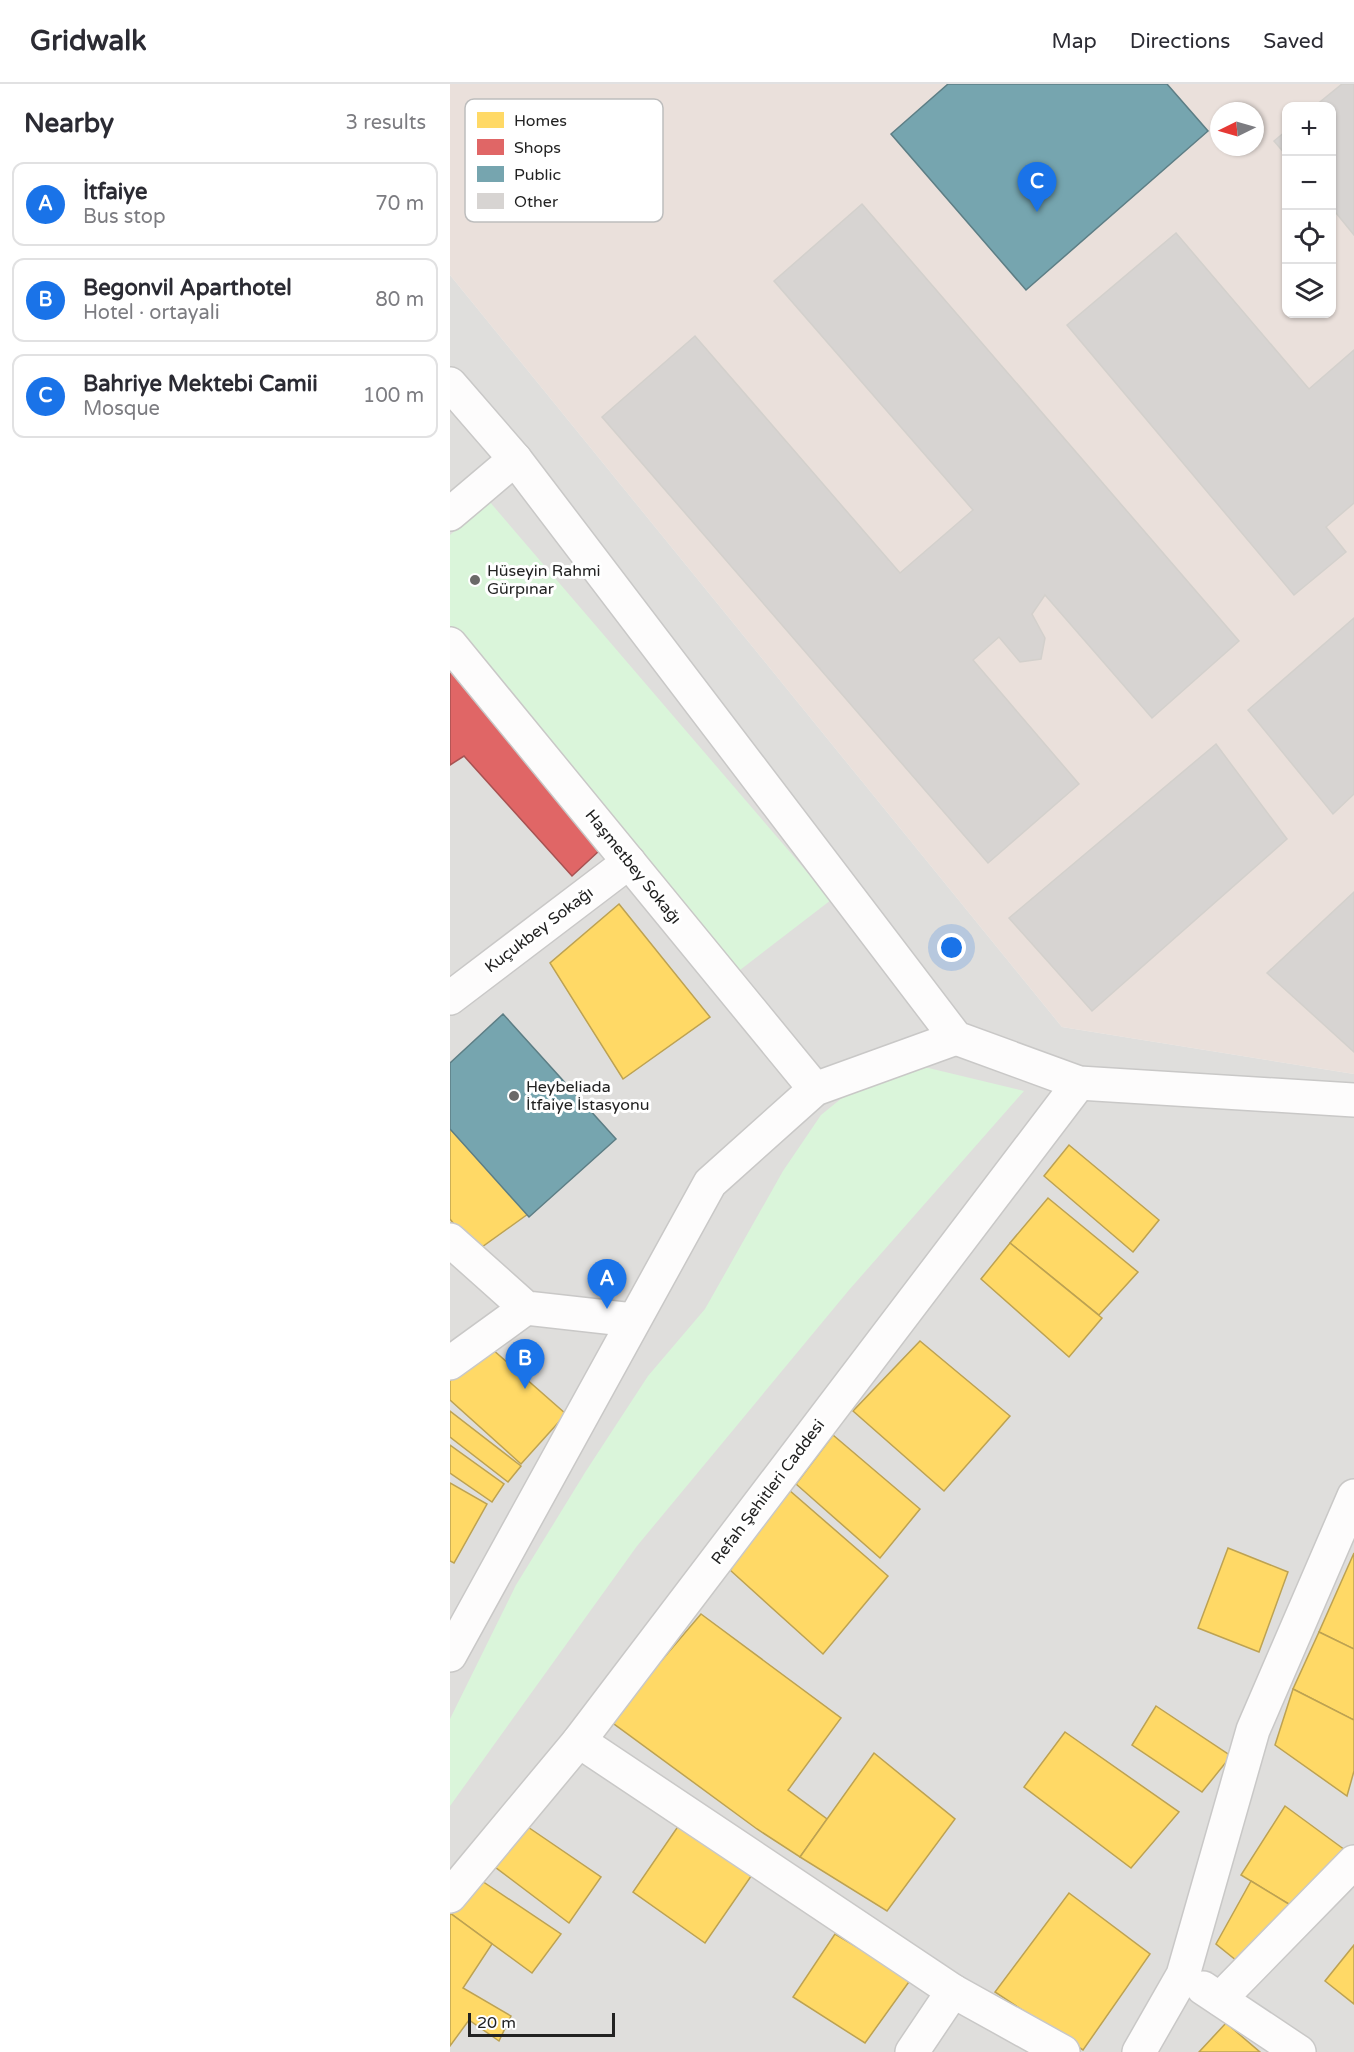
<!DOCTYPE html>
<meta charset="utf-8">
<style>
body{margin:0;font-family:"Varela Round",sans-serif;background:#f7f7f7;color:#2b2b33}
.controls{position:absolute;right:18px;top:18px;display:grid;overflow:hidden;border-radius:12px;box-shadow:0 2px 4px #0004}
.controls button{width:54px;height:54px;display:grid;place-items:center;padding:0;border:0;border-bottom:2px solid #e1e1e2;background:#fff;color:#2b2b33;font:30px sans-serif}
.compass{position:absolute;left:760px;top:18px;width:54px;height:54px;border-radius:50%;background:#fff;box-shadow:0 2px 4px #0004;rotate:265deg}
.scale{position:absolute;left:18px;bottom:15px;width:147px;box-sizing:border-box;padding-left:6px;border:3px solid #222;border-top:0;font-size:16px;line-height:21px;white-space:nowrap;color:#222;-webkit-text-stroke:4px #fff;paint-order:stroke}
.you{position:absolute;left:502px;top:864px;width:21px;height:21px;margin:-15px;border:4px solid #fff;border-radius:50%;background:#1a73e8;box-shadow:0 0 0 9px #1a73e833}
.badge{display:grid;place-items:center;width:39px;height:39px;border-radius:50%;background:#1a73e8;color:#fff;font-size:20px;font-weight:700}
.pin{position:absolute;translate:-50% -50px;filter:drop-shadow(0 2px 3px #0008)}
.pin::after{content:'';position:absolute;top:32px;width:21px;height:18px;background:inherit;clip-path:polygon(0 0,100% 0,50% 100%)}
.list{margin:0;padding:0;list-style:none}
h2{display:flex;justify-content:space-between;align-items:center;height:78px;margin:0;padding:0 24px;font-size:26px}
h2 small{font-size:20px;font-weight:400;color:#7c7c81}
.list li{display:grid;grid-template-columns:39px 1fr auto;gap:18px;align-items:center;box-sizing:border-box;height:84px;margin:0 12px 12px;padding:0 12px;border:2px solid #e1e1e2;border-radius:12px}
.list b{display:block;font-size:22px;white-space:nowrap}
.list p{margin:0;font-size:20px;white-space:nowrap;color:#7c7c81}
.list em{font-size:20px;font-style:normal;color:#7c7c81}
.icon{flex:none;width:33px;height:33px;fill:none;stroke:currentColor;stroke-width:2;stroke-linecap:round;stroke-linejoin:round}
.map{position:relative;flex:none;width:904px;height:1968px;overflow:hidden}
header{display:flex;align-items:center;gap:36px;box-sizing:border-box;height:84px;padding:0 30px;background:#fff;border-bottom:2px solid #e1e1e2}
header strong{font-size:28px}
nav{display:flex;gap:33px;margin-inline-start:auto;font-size:21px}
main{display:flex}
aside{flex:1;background:#fff}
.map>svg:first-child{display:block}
.residential{fill:#dfdedc}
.military{fill:#eae0db;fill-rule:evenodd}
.park{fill:#daf5da}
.homes{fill:#ffd966;stroke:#bda252;stroke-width:1.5}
.shops{fill:#e06666;stroke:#a75252;stroke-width:1.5}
.public{fill:#76a5af;stroke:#5d7e85;stroke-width:1.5}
.building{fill:#d7d4d2;stroke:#d3d0cc;stroke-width:1.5}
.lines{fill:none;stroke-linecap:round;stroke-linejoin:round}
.minor-casing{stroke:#c9c8c7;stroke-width:36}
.tertiary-casing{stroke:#c9c8c7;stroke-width:36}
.minor{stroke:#fdfcfc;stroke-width:33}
.tertiary{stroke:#fdfcfc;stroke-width:33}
.poi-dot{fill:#6a6968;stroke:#fff;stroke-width:2}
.labels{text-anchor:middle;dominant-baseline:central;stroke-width:6;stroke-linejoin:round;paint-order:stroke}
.poi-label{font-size:16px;fill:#222;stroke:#fff;text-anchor:start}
.street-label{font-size:16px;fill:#222;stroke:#fff}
.key{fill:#fff;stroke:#bdbdbd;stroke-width:1.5}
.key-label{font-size:16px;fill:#222}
</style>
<header>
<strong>Gridwalk</strong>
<nav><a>Map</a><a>Directions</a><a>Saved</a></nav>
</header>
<main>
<aside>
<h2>Nearby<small>3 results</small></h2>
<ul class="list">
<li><span class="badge">A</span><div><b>İtfaiye</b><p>Bus stop</p></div><em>70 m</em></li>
<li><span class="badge">B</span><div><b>Begonvil Aparthotel</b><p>Hotel · ortayali</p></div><em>80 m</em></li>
<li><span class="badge">C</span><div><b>Bahriye Mektebi Camii</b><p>Mosque</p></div><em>100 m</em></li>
</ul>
</aside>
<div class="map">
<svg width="904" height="1968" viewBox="0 0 904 1968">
<rect width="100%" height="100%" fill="#f0eeeb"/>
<polygon class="residential" points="0,191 612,943 904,990 904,1968 0,1968"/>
<path class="military" d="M0,0H904V990L612,943L0,191ZM836,22H882V230H836ZM769,27H805V63H769Z"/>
<g class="park">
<polygon points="39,417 381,816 290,886 0,542 0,451"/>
<polygon points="466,981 574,1007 399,1206 187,1462 0,1722 0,1635 66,1501 136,1387 198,1292 255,1225 333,1087 371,1031 419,992"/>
</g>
<g class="homes">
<polygon points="169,820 260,933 173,995 100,879"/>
<polygon points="0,1045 78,1130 25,1168 0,1135"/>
<polygon points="619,1061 709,1136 683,1168 594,1092"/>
<polygon points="598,1114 688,1188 649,1231 560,1159"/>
<polygon points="560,1159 652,1234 619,1273 531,1195"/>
<polygon points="470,1257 560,1332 494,1407 403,1327"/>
<polygon points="34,1258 116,1330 71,1380 0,1316 0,1297"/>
<polygon points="0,1327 71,1382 58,1398 0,1353"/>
<polygon points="383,1351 470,1425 430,1474 346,1400"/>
<polygon points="0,1361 54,1400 42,1418 0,1389"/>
<polygon points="0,1399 37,1420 4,1479 0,1477"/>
<polygon points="339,1406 438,1492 373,1570 280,1486"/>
<polygon points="778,1464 838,1488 809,1568 748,1544"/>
<polygon points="904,1469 904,1565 869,1548"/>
<polygon points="251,1530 391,1634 338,1706 377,1735 350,1773 307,1745 160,1637"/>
<polygon points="869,1548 904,1565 904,1636 843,1605"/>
<polygon points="843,1605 904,1636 904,1687 897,1712 825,1661"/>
<polygon points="706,1622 781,1672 752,1708 682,1661"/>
<polygon points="615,1648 729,1728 681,1784 574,1703"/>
<polygon points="424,1669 505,1735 437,1827 350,1773"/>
<polygon points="835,1722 895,1766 842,1822 791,1791"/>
<polygon points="72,1739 151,1793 119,1839 41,1780"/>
<polygon points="229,1741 304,1788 255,1859 183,1808"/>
<polygon points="26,1793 111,1850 82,1889 0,1829"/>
<polygon points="801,1797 842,1822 792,1881 766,1860"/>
<polygon points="619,1809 700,1870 633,1966 545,1908"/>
<polygon points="0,1829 42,1860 13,1904 61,1932 49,1957 19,1936 0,1962"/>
<polygon points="385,1850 461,1895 415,1959 343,1913"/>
<polygon points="904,1861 904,1920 875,1897"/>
<polygon points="776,1939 810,1968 749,1968"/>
</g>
<polygon class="shops" points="0,581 149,767 122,792 14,672 0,681"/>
<g class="public">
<polygon points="498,0 717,0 758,47 576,206 441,50"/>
<polygon points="53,930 166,1055 79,1133 0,1045 0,979"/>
</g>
<g class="building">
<polygon points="892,0 904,0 904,151 882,124 882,22 865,22"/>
<polygon points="836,47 836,71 824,57"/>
<polygon points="412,120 789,557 702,634 595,511 582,530 595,554 591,575 570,578 549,553 523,576 629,700 538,779 152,333 245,252 450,489 523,426 324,197"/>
<polygon points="726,149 859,305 904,266 904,419 876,443 896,468 844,511 617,241"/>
<polygon points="904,534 904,710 883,730 798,626"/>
<polygon points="766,660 837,755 642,927 559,834"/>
<polygon points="904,808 904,968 817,889"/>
</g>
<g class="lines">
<defs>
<g id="minor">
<polyline points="0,300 65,375 506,954 629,999 904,1016"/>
<polyline points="0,430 65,375"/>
<polyline points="0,560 365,1005"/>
<polyline points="0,914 179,778"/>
<polyline points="0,1156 76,1224 183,1236"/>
<polyline points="0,1279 76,1224"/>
<polyline points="0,1571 260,1099 365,1005 506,954"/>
<polyline points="129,1657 503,1907 613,1968"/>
<polyline points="753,1904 849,1968"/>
<polyline points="770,1915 904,1778"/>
<polyline points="462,1968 503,1907"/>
<polyline points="689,1968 733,1891 803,1646 904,1412"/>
</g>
<polyline id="tertiary" points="0,1812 129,1657 629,999"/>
</defs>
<use href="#minor" class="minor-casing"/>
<use href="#tertiary" class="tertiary-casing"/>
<use href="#minor" class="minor"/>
<use href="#tertiary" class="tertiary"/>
</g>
<g class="poi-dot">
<circle cx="25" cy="496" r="6"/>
<circle cx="64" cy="1012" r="6"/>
</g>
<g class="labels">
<g class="poi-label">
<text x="37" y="487">Hüseyin Rahmi<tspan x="37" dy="18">Gürpınar</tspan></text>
<text x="76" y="1003">Heybeliada<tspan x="76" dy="18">İtfaiye İstasyonu</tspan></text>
</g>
<g class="street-label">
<text transform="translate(183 783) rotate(51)">Haşmetbey Sokağı</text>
<text transform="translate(89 846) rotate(-37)">Kuçukbey Sokağı</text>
<text transform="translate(318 1408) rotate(-53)">Refah Şehitleri Caddesi</text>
</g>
</g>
<rect x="15" y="15" width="198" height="123" rx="9" class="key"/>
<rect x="27" y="28" width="27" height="16" fill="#ffd966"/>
<rect x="27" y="55" width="27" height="16" fill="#e06666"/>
<rect x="27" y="82" width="27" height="16" fill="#76a5af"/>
<rect x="27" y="109" width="27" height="16" fill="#d7d4d2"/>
<g class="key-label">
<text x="64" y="42">Homes</text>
<text x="64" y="69">Shops</text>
<text x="64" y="96">Public</text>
<text x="64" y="123">Other</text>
</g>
</svg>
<div class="controls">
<button>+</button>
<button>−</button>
<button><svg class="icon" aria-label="locate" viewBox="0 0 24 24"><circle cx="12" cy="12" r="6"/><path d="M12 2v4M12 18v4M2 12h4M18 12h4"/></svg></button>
<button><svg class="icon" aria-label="layers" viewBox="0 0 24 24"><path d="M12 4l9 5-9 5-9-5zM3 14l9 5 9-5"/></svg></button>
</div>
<svg class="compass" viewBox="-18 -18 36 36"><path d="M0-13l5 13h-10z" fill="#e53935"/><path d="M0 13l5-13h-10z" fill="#7c7c81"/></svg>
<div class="scale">20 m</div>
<div class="you"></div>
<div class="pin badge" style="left:157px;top:1225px">A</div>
<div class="pin badge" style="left:75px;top:1305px">B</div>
<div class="pin badge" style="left:587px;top:128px">C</div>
</div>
</main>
